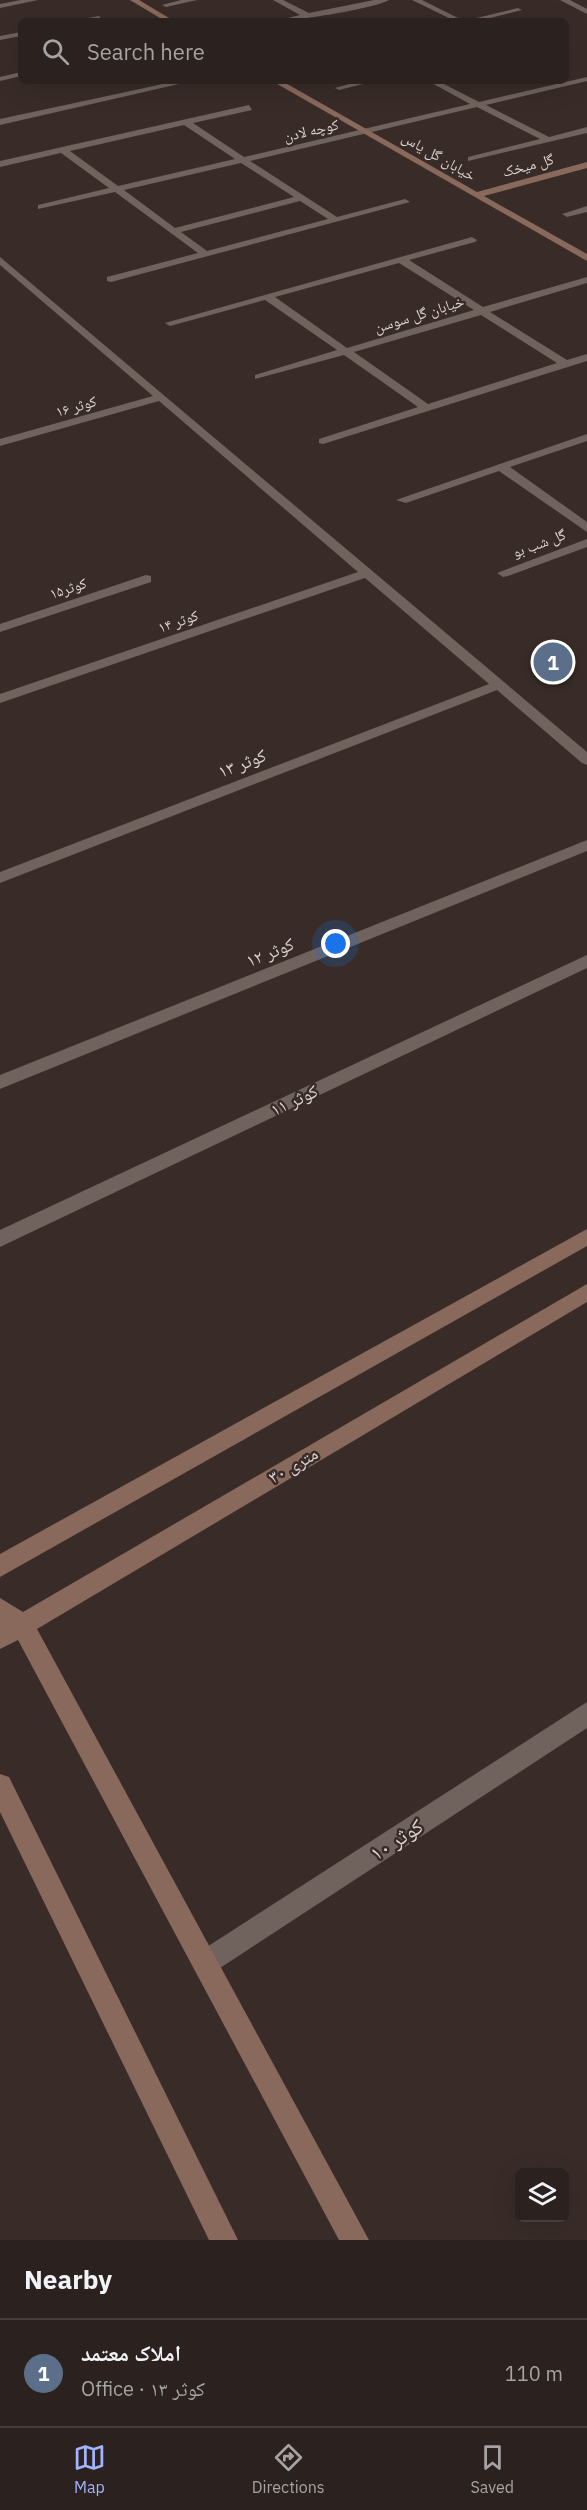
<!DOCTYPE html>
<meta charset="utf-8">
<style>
body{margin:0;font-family:"IBM Plex Sans","Noto Naskh Arabic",sans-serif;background:#332927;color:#f1f3f6}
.controls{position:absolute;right:18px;bottom:18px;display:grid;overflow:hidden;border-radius:9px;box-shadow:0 6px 24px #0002}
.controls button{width:54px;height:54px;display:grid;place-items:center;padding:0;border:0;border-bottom:2px solid #473e3c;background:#2b211e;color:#f1f3f6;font:30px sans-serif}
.you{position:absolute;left:336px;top:944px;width:21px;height:21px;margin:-15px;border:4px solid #fff;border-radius:50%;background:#1a73e8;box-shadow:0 0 0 9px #1a73e833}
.badge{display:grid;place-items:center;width:39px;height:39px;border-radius:50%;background:#a2b2fd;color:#fff;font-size:20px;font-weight:700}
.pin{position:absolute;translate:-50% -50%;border:3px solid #fff;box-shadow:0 2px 6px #0006}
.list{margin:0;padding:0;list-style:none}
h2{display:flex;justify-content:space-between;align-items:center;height:78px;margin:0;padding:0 24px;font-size:26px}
h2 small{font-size:20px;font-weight:400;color:#a6a3a4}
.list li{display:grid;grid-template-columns:39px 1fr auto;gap:18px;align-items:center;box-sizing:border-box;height:108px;padding:0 24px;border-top:2px solid #473e3c}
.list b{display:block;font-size:22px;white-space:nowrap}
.list p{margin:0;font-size:20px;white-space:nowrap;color:#a6a3a4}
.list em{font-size:20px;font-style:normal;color:#a6a3a4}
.icon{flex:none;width:33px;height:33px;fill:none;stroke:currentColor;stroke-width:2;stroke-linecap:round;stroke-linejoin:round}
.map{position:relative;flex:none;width:587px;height:2240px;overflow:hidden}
.search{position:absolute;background:#2b211e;box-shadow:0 6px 24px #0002;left:18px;right:18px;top:18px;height:66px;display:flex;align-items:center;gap:15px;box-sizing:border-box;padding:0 21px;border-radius:9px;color:#a6a3a4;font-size:22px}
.sheet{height:186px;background:#2b211e}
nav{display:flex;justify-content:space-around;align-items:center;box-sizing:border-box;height:84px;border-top:2px solid #473e3c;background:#2b211e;font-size:16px;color:#a6a3a4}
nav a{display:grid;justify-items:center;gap:3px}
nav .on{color:#a2b2fd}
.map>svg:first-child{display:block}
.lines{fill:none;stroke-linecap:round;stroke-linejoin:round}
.lane{fill:#70625d;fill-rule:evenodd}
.street{fill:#70625d;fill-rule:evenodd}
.secondary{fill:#88695b;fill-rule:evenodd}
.labels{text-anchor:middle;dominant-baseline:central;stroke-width:5;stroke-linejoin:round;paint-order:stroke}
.far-street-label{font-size:15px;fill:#dcd4d1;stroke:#392c28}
.street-label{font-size:18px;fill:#dcd4d1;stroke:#392c28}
.near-street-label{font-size:21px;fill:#dcd4d1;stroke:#392c28}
</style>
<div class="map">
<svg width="587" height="2240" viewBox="0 0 587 2240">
<rect width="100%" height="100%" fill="#392c28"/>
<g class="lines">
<polygon class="lane" points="587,1702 587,1728 214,1972 205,1976 196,1972 192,1963 196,1954"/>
<g class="street">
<polygon points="21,0 38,0 0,8 0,4"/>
<polygon points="181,0 197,0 166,7 162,5"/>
<path d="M273,0H283L309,13L374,0H389C373,9 295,21 276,21L300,15Z"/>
<polygon points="412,0 422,0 464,21 518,8 522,10 478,21 455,21"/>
<polygon points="560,0 570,0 587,9 587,14"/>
<polygon points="99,16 102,20 82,21 83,19"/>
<polygon points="21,32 21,36 0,40 0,36"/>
<polygon points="21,72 21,76 0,81 0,77"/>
<path d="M587,77V81L486,105L549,137L587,127V133L468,161V157L540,139L477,107L250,161L337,217L405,199L410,202L111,282L107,281V277L198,253L115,192L38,209V205L109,188L61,153L0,167V161L249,105L252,110L193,123L244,157L470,104L428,81H438L479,102ZM184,125L235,159L118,186L70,151ZM241,163L294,197L175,228L124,190ZM300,201L328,219L207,251L181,232Z"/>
<polygon points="177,81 192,81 0,125 0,119"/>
<polygon points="360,81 375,81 339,90 335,88"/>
<polygon points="587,206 587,212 567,217 562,214"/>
<path d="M472,237L477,240L475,242L409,260L483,307L587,277V283L490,312L567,360L587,354V361L323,444L319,443V439L418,407L344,355L255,379V375L337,350L265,300L170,326L165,323ZM399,263L474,310L347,348L275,297ZM481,315L557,363L428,404L354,352Z"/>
<polygon points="0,257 587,752 587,765 582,763 497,690 0,883 0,872 489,684 365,578 0,703 0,694 358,572 159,401 0,446 0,439 153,396 0,265"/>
<polygon points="587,434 587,441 510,467 587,522 587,532 499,471 406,503 396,500"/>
<polygon points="587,539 587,547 508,576 503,577 497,573"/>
<polygon points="146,575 151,576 151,582 0,632 0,624"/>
<polygon points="587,840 587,851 0,1089 0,1075"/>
<polygon points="587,955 587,968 0,1247 0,1230"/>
</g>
<g class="secondary">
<polygon points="130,0 139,0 174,21 165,21"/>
<polygon points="272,81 282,81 477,192 587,162 587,168 484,196 587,254 587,261"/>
<polygon points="587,1229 587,1246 0,1577 0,1554"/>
<polygon points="587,1284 587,1302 37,1629 369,2240 339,2240 18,1640 0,1649 0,1598 23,1612"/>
<polygon points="0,1774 9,1777 238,2240 209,2240 0,1812"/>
</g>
</g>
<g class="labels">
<g class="far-street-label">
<text transform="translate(311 130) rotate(-13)">کوچه لادن</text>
<text transform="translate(439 156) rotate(30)">خیابان گل یاس</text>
<text transform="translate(528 165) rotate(-15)">گل میخک</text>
<text transform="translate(419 314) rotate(-17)">خیابان گل سوسن</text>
<text transform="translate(76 406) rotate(-16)">کوثر ۱۶</text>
<text transform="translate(539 543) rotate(-20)">گل شب بو</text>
<text transform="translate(68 588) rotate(-18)">کوثر۱۵</text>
<text transform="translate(178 621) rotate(-19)">کوثر ۱۴</text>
</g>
<g class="street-label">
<text transform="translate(242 763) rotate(-21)">کوثر ۱۳</text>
<text transform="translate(270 952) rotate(-22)">کوثر ۱۲</text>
<text transform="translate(294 1100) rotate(-25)">کوثر ۱۱</text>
<text transform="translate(293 1465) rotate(-30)">۳۰ متری</text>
</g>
<g class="near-street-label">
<text transform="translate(396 1839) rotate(-33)">کوثر ۱۰</text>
</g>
</g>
</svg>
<div class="controls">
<button><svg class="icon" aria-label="layers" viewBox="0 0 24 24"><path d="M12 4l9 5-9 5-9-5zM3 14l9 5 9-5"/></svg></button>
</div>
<div class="you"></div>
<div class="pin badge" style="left:553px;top:662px;background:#5c6f8a">1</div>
<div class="search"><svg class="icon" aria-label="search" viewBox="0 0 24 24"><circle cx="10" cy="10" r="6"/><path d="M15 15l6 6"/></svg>Search here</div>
</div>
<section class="sheet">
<h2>Nearby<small></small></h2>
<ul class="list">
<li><span class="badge" style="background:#5c6f8a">1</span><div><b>املاک معتمد</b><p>Office · کوثر ۱۳</p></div><em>110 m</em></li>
</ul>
</section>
<nav>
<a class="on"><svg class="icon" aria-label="map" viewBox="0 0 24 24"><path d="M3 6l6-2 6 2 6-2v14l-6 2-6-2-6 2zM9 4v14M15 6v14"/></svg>Map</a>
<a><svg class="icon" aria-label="directions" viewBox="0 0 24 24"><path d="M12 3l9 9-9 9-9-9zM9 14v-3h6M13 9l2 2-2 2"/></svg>Directions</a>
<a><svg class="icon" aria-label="saved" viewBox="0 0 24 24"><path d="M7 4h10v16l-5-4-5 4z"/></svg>Saved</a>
</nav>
